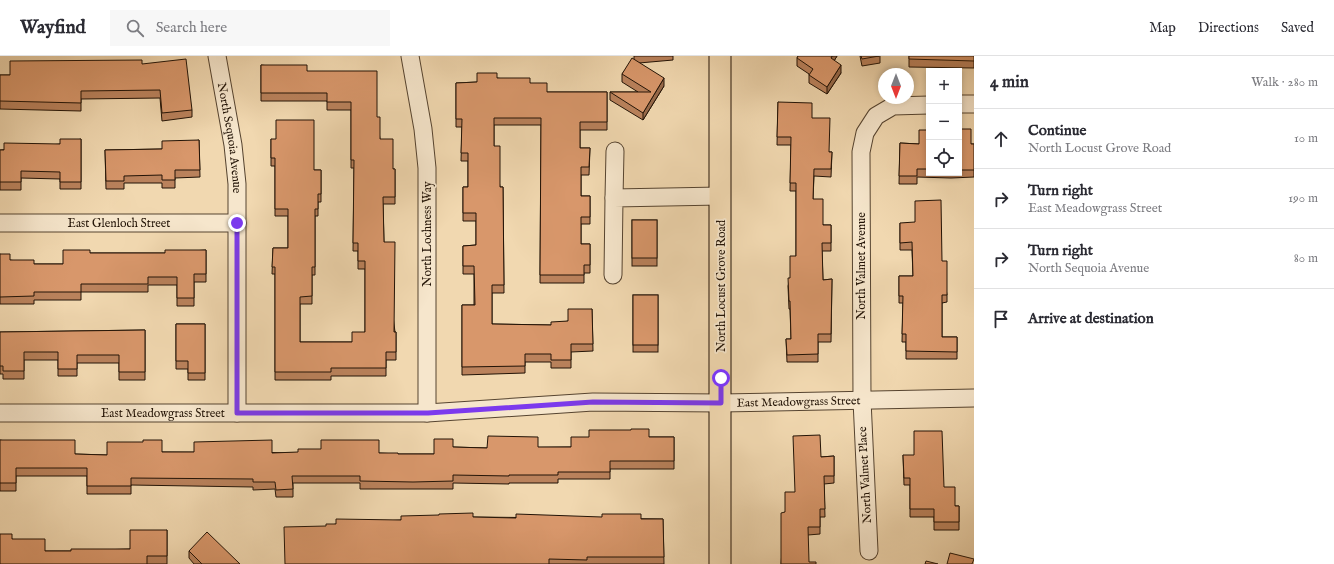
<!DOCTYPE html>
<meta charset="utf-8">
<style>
body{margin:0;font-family:"IM FELL English",serif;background:#f7f7f7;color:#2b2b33}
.controls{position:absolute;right:12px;top:12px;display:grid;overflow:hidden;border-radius:0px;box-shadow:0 2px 6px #0003}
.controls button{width:36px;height:36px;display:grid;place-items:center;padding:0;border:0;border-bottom:1px solid #e1e1e2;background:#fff;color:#2b2b33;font:20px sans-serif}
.compass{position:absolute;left:878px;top:12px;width:36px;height:36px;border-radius:50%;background:#fff;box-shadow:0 2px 6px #0003;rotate:180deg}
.stop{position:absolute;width:12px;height:12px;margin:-9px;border:3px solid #7c3aed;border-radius:50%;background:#fff}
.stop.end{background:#7c3aed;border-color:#fff;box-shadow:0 1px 4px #0008}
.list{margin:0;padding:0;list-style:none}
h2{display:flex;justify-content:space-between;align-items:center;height:52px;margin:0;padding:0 16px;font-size:17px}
h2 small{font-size:13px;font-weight:400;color:#7c7c81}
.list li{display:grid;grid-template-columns:26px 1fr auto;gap:12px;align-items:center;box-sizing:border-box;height:60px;padding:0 16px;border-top:1px solid #e1e1e2}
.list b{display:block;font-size:15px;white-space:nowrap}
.list p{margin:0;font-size:13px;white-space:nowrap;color:#7c7c81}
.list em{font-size:13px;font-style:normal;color:#7c7c81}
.icon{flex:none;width:22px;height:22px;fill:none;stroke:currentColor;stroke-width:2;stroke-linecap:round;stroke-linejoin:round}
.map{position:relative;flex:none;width:974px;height:508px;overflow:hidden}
header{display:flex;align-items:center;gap:24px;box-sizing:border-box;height:56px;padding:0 20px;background:#fff;border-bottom:1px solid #e1e1e2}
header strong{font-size:19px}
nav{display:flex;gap:22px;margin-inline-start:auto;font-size:14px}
.search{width:280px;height:36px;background:#f7f7f7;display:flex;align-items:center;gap:10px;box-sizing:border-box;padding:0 14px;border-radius:0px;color:#7c7c81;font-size:15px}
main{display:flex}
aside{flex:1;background:#fff}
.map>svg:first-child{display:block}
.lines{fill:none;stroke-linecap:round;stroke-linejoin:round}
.minor-casing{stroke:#564430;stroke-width:19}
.major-casing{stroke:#221306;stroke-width:23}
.minor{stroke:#f6e6cc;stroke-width:17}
.major{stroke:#f1d8b0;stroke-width:21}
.wall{fill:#ba825c;stroke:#221306}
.shaded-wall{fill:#976a4b;stroke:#221306}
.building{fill:#d8976b;stroke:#221306}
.route{stroke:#7c3aed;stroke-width:5}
.labels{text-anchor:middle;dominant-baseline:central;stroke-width:3.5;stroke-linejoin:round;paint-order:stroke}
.street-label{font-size:12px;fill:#221306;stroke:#f6e6cc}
</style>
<header>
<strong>Wayfind</strong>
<div class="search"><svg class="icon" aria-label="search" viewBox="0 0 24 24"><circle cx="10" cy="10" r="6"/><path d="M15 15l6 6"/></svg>Search here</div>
<nav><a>Map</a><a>Directions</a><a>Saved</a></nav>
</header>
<main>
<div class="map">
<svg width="974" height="508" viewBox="0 0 974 508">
<rect width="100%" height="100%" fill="#f1d8b0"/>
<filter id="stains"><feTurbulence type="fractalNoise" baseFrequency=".005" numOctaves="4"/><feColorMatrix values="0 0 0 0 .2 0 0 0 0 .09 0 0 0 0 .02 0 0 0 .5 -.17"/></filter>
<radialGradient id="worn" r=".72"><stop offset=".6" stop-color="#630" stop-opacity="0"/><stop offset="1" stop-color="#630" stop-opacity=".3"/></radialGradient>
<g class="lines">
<defs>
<g id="minor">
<path id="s1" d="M217,0L233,89L237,128V357"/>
<polyline points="410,0 423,73 427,112 427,357"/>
<polyline points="959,48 974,48"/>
<polyline points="614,142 615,95"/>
<path id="s2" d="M0,167H237"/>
<polyline points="613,219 614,142 720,140"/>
<path id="s3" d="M0,357H427L593,346L721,347L974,342"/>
<polyline points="869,495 862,344 861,96 865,77 876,60 893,50 929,49"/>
</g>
<polyline id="major" points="720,508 720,0"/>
</defs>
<use href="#minor" class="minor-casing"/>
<use href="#major" class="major-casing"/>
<use href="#minor" class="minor"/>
<use href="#major" class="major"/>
</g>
<g class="wall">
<polygon points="634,0 673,0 673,4 639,7 664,30 643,64 610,44 610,36 638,36 622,26 622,18 634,3"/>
<polygon points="798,0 837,0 834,5 841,17 827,38 809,27 809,18 797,10 797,2"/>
<polygon points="860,0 880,0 880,7 862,10"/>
<polygon points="909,0 974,0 974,12 909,11"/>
<polygon points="142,8 192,54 192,61 162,65 160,42 81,43 81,55 0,53 0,19 10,19"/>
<polygon points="261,9 307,15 377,61 380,83 393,113 395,113 395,148 383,148 384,186 395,276 396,276 396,304 386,304 386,320 331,320 331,324 275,324 275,218 272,218 273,192 288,192 288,160 275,160 275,110 271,110 271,83 314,114 321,114 321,146 318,146 318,160 315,160 315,219 312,219 312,248 300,248 300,286 352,286 365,276 365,213 358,213 358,195 353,195 354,112 351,112 351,54 327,54 327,45 261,45"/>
<polygon points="497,22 530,27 547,36 607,36 607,74 580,74 580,92 590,92 589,119 581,119 581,140 590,140 590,168 581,168 581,188 590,188 590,217 584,217 584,227 540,227 541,69 494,69 494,90 500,131 503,131 504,237 492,237 492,268 551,269 568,265 592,253 593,295 571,296 571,312 551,312 551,306 525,306 525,317 462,319 462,249 474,249 474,218 463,218 463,190 476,189 476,165 463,165 463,131 468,131 468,105 461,105 462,71 456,71 456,27 477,26"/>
<polygon points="778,46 812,62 829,96 832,96 831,121 814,120 813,143 823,169 831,169 831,195 822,195 823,224 832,223 831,286 818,286 818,306 787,306 786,283 791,283 790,253 789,253 788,230 796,200 796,135 790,135 791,89 777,89"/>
<polygon points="959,73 971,88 974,88 974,121 951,122 917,121 917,128 899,128 900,87 919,88 929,74 929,117 959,117"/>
<polygon points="81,83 81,133 60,133 60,123 21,122 21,134 0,134 0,94 60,88"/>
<polygon points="199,84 200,121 175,122 175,132 162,132 162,127 124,127 124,133 106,133 105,94 162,93"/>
<rect x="632" y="164" width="25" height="46"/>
<polygon points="900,167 942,205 947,239 947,246 942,247 942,281 957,281 957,303 906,303 906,286 902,286 903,247 899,247 899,220 913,220 912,194 900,194"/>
<polygon points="206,194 206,226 194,226 194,250 177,250 177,229 148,229 148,236 81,236 81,244 34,244 34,248 0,248 0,198 10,204 34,208 63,208 90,197 165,197"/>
<rect x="633" y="239" width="25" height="57"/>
<polygon points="176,268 205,268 205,324 188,324 188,313 176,313"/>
<polygon points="145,274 145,324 119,324 119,307 77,307 77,320 58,320 58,304 24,304 24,323 3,323 3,318 0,318 0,276"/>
<polygon points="649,381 674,381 674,413 610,413 610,423 558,423 558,427 509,427 509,428 453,427 453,433 360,433 360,427 293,427 293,441 276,441 275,433 253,434 253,431 131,429 131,438 87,438 87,420 16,420 16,435 0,435 0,384 75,398 107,399 162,396 379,397 398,398 434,398 453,391 487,392 571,391"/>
<polygon points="903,399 944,431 955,450 959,450 959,474 934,474 934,461 910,461 910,429 904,429"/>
<polygon points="834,400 834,427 824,428 825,461 820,461 820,478 808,479 781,508 785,456 821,401"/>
<polygon points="473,461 663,463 664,508 285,508 326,470 336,468 401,464"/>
<polygon points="167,474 167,508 0,508 12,483 45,495 71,495 130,493"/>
<polygon points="189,495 240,508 194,508 189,502"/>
</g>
<g class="shaded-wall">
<polygon points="832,0 837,0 831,10 831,2"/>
<polygon points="841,9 841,17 827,38 827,31"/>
<polygon points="664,22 664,30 643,64 643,57"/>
</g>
<g class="building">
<polygon points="798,0 832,0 831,2 841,9 827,31 809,19 813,13 797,2"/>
<polygon points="861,0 879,0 862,3"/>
<polygon points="909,0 974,0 974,5 909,3"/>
<polygon points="632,2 664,22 643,57 610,36 651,36 622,18"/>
<polygon points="186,3 192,54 162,57 160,34 81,35 81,47 0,45 0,19 10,19 10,5 142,4 142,8"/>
<polygon points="261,9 307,9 307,15 377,15 377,61 380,61 380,83 393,83 393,113 395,113 395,141 383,141 384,186 395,186 394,276 396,276 396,296 386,296 386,312 331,312 331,316 275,316 275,211 272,211 273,192 288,192 288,153 275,153 275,102 271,102 271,83 276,83 276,64 314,64 314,114 321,114 321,138 318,138 318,153 315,153 315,211 312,211 312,240 300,241 300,286 352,286 352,276 365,276 365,205 358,205 358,187 353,187 354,104 351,104 351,46 327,46 327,37 261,37"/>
<polygon points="477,17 497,17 497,22 530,22 530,27 547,27 547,36 607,36 607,66 580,66 580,92 590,92 589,111 581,111 581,140 590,140 590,161 581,161 581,188 590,188 590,209 584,209 584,219 540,219 541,62 494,62 494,90 500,90 500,131 503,131 504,229 492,229 492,268 551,269 551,266 568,265 568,253 592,253 593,288 571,288 571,304 551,304 551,298 525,298 525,310 462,311 462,249 475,249 474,210 463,210 463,190 476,189 476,157 463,157 463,131 468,131 468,97 461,97 462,63 456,63 456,27 477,26"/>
<polygon points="778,46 812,47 812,62 830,62 829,96 832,96 831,113 814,113 813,143 823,143 823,169 831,169 831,187 822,187 823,224 832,223 831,278 818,278 818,298 787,299 786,283 791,283 790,245 789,245 788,222 790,222 790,200 796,200 796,127 790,127 791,81 777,81"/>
<polygon points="959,73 971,73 971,88 974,88 974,114 959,114"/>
<polygon points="919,74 929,74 929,113 917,113 917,120 899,120 900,87 919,88"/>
<polygon points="60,83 81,83 81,126 60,126 60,116 21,115 21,126 0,126 0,94 4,94 4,87 60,88"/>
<polygon points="199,84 200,114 175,114 175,124 162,124 162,119 124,120 124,125 106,125 105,94 162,93 162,85"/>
<polygon points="941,144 942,205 947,205 947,239 942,239 942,281 957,281 957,296 906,295 906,278 902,278 903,240 899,240 899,220 913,220 912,186 900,187 900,167 915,166 915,145"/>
<rect x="632" y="164" width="25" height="38"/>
<polygon points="63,194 90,194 90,197 165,197 165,194 206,194 206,218 194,218 194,242 177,242 177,221 148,221 148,228 81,228 81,236 34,236 34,240 0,241 0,198 10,198 10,204 34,204 34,208 63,208"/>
<rect x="633" y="239" width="25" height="50"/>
<polygon points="176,268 205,268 205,317 188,317 188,305 176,305"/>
<polygon points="145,274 145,316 119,316 119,299 77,299 77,313 58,313 58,296 24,296 24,315 3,315 3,310 0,310 0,276"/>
<polygon points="631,373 649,373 649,381 674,381 674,405 610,405 610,416 558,416 558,419 509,419 509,420 453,419 453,425 413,426 360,425 360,420 292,420 293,433 276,434 275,426 253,426 253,423 131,422 131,430 87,430 87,412 16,412 16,427 0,427 0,384 75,384 75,398 107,399 107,386 143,386 143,384 162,384 162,396 194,396 194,386 272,384 272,397 298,396 298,393 321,393 321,384 379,384 379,397 398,397 398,398 434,398 434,383 453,383 453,391 487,392 488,380 538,381 538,391 571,391 571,381 589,381 589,374 631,374"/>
<polygon points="914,375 942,375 944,431 955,431 955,450 959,450 959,466 934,466 934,453 910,453 910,422 904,422 903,399 914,399"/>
<polygon points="820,379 821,401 834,400 834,420 824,420 825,453 820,453 820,471 808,471 809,506 816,506 816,508 781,508 781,457 785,456 785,436 795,436 793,380"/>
<polygon points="473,457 473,461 516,462 516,458 602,461 602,458 641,458 641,463 663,463 664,501 587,501 587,504 549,503 549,508 285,508 284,471 326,470 326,468 336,468 336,463 401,464 401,460 439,459 439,458"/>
<polygon points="130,474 167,474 167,500 147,500 147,508 0,508 0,478 12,478 12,483 45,483 45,495 71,495 71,493 130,493"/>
<polygon points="207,476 240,508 202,508 189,495"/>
<polygon points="950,497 974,503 972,508 947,508"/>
<polygon points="926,505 938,508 925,508"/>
</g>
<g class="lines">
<polyline class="route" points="237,167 237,357 428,357 593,346 721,347 721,322"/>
</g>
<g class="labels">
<g class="street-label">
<text stroke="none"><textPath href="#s1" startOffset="83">North Sequoia Avenue</textPath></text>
<text stroke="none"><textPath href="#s2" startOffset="119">East Glenloch Street</textPath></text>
<text transform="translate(427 178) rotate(-90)">North Lochness Way</text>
<text transform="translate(861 210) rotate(-90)">North Valmet Avenue</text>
<text transform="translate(721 230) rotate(-90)">North Locust Grove Road</text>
<text stroke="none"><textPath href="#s3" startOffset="799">East Meadowgrass Street</textPath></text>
<text stroke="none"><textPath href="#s3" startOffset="163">East Meadowgrass Street</textPath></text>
<text transform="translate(865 419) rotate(-93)">North Valmet Place</text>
</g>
</g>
<rect width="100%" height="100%" filter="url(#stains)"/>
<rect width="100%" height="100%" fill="url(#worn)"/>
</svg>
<div class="controls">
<button>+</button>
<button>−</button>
<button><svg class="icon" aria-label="locate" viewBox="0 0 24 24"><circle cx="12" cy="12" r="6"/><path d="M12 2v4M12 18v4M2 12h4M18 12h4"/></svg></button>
</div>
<svg class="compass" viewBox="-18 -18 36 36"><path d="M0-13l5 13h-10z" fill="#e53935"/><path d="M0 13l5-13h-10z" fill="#7c7c81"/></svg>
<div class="stop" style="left:721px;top:322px"></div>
<div class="stop end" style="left:237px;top:167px"></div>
</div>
<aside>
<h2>4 min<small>Walk · 280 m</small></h2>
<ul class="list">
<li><svg class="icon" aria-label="ahead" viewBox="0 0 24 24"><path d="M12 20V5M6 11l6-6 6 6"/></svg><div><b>Continue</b><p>North Locust Grove Road</p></div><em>10 m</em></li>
<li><svg class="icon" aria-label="right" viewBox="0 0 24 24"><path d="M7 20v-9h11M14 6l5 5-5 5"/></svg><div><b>Turn right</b><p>East Meadowgrass Street</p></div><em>190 m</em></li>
<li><svg class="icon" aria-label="right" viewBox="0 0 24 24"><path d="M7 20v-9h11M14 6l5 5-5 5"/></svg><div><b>Turn right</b><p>North Sequoia Avenue</p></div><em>80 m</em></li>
<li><svg class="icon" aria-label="arrive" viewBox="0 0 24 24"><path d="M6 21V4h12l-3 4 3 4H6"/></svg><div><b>Arrive at destination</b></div></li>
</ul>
</aside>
</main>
